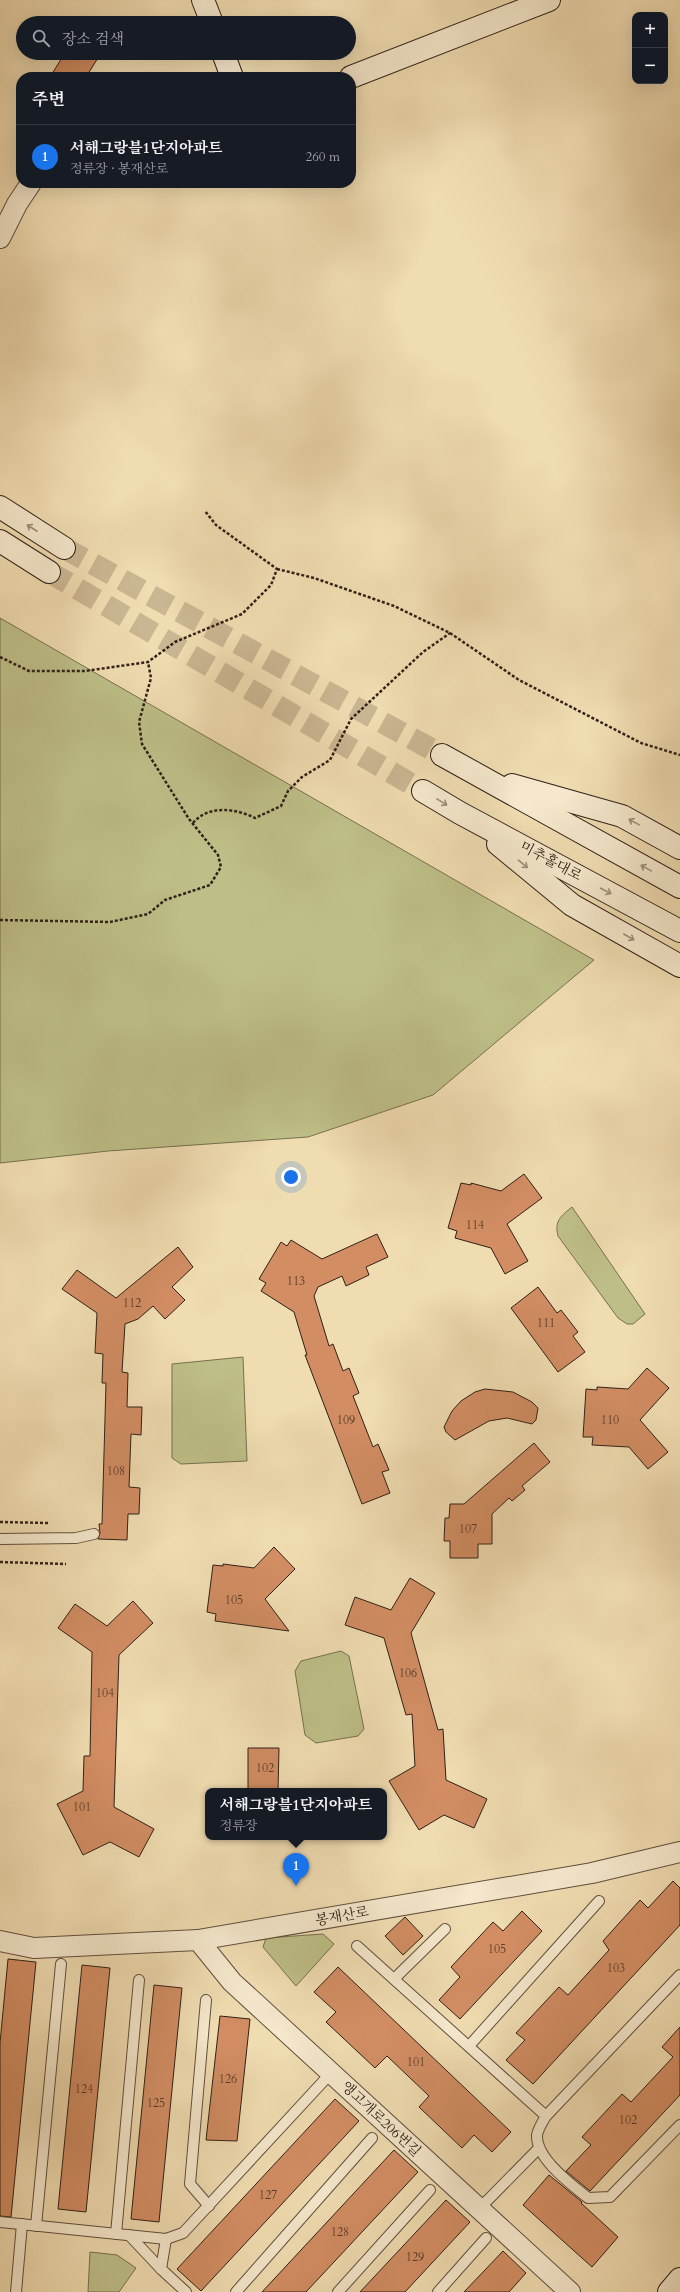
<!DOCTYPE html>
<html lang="ko">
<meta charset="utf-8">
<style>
body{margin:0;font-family:Cardo,"Noto Serif KR",serif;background:#242831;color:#f1f3f6}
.controls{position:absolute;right:12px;top:12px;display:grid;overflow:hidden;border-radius:8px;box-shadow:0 4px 16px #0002}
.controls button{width:36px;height:36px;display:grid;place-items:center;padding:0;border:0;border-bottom:1px solid #363941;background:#171b24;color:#f1f3f6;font:20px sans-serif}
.you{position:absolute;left:291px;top:1177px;width:14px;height:14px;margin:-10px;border:3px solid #fff;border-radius:50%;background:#1a73e8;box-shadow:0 0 0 6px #1a73e833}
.badge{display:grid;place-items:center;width:26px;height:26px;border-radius:50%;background:#1a73e8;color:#fff;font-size:13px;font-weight:700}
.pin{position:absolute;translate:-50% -33px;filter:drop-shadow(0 1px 2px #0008)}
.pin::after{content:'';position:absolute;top:21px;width:14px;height:12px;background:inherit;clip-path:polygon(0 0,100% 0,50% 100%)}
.popup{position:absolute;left:205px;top:1788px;width:182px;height:52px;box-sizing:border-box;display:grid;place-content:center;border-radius:8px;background:#171b24;filter:drop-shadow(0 1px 3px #0005);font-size:13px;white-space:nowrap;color:#9ea1a6}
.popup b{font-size:15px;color:#f1f3f6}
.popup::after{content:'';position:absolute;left:50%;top:100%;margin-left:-8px;border:8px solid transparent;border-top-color:#171b24}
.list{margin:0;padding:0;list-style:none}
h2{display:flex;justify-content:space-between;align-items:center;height:52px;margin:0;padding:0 16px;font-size:17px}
h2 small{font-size:13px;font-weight:400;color:#9ea1a6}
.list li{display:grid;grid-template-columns:26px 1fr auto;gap:12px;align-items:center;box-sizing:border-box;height:64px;padding:0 16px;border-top:1px solid #363941}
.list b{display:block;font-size:15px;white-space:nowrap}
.list p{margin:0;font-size:13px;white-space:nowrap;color:#9ea1a6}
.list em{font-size:13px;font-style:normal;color:#9ea1a6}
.icon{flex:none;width:22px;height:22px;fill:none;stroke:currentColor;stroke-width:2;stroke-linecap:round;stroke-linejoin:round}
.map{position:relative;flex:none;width:680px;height:2292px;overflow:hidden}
.search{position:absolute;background:#171b24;box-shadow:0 4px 16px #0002;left:16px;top:16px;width:340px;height:44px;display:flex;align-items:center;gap:10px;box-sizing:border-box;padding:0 14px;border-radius:22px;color:#9ea1a6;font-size:15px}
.panel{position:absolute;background:#171b24;box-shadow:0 4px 16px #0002;left:16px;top:72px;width:340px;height:116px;border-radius:16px}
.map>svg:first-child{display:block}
.green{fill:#bebf88;stroke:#777050}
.building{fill:#d28d63;stroke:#302017}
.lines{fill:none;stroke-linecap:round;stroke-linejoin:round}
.secondary-tunnel{stroke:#cab692;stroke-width:22;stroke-dasharray:22 11;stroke-linecap:butt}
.lane-casing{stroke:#604f3e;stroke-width:12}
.street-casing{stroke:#604f3e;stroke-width:22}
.secondary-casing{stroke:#302017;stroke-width:24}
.path{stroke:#302017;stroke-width:2.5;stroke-dasharray:3 2;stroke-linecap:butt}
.lane{stroke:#f5e8cc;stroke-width:10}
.street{stroke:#f5e8cc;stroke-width:20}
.secondary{stroke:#f5e8cc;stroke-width:22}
.oneway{stroke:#9c8e7b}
.labels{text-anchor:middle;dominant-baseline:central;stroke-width:4;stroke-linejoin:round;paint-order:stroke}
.number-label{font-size:12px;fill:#583b2a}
.street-label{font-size:14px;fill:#302017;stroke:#f5e8cc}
</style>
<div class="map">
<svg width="680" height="2292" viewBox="0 0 680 2292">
<rect width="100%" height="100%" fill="#f0dcb1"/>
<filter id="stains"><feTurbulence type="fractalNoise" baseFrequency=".005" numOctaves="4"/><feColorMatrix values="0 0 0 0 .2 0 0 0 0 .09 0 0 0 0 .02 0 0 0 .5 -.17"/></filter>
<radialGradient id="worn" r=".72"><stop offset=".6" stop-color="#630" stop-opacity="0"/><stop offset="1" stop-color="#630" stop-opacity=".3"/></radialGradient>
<g class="green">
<polygon points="0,618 594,960 433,1095 308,1137 108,1151 0,1163"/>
<path d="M572,1207L645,1314L633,1324H627L618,1318L558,1236C554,1221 561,1216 572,1207Z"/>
<polygon points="243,1357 247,1461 181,1464 172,1458 172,1364"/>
<polygon points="341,1651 349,1656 364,1729 358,1736 316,1743 305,1735 295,1671 301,1661"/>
<polygon points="323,1934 334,1944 296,1986 263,1947 266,1938"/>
<polygon points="90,2252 117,2255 136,2268 119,2292 88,2292"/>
</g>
<g class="building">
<polygon points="65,53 101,53 86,77 50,77"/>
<polygon points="524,1174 542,1198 507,1224 528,1261 505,1274 491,1248 455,1238 457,1231 448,1228 461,1183 471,1185 471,1183 501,1191"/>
<polygon points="377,1234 388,1257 366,1267 369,1275 346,1286 342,1276 318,1287 314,1296 329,1346 333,1344 343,1371 349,1368 359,1393 353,1396 373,1447 378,1444 389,1470 382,1472 390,1493 362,1504 305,1355 307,1355 294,1312 261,1291 266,1283 259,1279 281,1242 287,1246 291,1240 322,1259"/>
<polygon points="178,1247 193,1267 172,1287 185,1300 165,1319 153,1306 138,1319 125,1324 122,1372 128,1373 127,1407 142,1407 141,1435 131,1434 129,1487 140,1488 139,1514 128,1514 127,1540 98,1539 100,1533 99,1524 102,1524 106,1383 102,1383 103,1354 95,1353 97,1313 62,1289 77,1270 116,1298"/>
<polygon points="538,1287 557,1313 561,1310 578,1332 573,1336 585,1352 558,1372 511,1308"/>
<polygon points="647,1368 669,1388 640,1420 668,1452 648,1469 629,1447 592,1445 593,1437 583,1437 586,1389 597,1390 597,1387 628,1389"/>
<polygon points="485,1389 513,1392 532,1402 538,1408 536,1420 532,1424 507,1418 489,1421 455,1440 446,1432 444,1427 452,1411 461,1401 475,1392"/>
<polygon points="534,1443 550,1462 522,1486 525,1490 512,1501 509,1498 492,1514 492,1544 478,1544 478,1558 450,1558 450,1541 444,1541 445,1518 449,1518 450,1504 464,1504"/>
<polygon points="274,1547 295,1569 265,1599 289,1631 215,1621 216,1614 207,1612 213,1565 223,1566 223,1564 254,1568"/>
<polygon points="410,1578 435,1593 411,1633 438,1730 443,1729 446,1780 487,1799 474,1828 444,1815 419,1830 389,1781 415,1766 412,1714 406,1715 384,1638 345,1625 355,1597 391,1610"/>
<polygon points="133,1601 153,1623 119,1655 114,1807 154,1829 139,1857 110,1842 83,1855 57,1804 83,1791 84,1756 90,1756 92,1652 58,1628 75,1604 107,1626"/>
<polygon points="248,1748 279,1748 278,1791 248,1791"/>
<polygon points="673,1881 680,1888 680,1925 533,2084 506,2060 525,2040 516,2033 559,1987 568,1995 609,1950 603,1941 640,1900 648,1908"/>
<polygon points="522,1911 542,1931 460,2019 439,2000 460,1977 451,1967 493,1922 503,1931"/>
<polygon points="405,1917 423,1936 403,1955 385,1936"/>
<polygon points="8,1959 36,1962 11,2217 0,2216 0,2043"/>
<polygon points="82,1965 110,1968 86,2212 58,2209"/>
<polygon points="338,1967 511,2132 492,2152 474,2135 462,2148 419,2107 429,2096 387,2056 375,2068 326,2022 336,2012 314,1992"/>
<polygon points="154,1985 182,1988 159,2222 131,2219"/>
<polygon points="220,2016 250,2019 237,2141 206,2140"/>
<polygon points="680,2027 680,2095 590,2191 566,2171 591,2145 582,2137 622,2094 631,2102 673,2057 662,2047"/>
<polygon points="335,2099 359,2121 201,2291 177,2269"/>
<polygon points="394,2150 418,2172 306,2292 262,2292"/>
<polygon points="549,2175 582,2202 581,2203 618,2237 592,2267 523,2205"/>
<polygon points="446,2200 470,2222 405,2292 360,2292"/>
<polygon points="503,2251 526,2273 509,2292 464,2292"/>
</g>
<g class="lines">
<g class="secondary-tunnel">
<polyline points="64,548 442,755"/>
<polyline points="49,572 423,791"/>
</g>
<defs>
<g id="lane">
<polyline points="0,1539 76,1538 94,1534"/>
<polyline points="357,1946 546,2116"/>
<path d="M680,1975L546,2116C543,2121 538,2129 537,2135C536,2159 571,2184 588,2198L610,2197L680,2125"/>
<polyline points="394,1979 445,1929"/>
<polyline points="206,2000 190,2184 209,2206"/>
<polyline points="469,2046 599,1901"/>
<polyline points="479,2209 539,2148"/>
<polyline points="0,2222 166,2239 183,2233 331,2073"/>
<polyline points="36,2226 61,1964"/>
<polyline points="116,2234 139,1980"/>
<polyline points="129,2235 161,2269 186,2292"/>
<polyline points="161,2269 166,2239"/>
<polyline points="16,2292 22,2224"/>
<polyline points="236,2292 372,2138"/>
<polyline points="338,2292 430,2190"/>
<polyline points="438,2292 486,2238"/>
</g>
<g id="street">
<polyline points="0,238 17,204 31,183"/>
<polyline points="198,1940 232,1982 570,2292"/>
<polyline points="0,1941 34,1948 198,1940 592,1873 680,1852"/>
</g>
<g id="secondary">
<polyline points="203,0 212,23"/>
<polyline points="223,53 232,77"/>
<polyline points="351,77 549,0"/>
<polyline points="0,507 64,548"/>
<polyline points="0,541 49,572"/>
<polyline points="442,755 680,887"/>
<polyline points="512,785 622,816 680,848"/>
<polyline points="423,791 460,813 680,931"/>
<polyline points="498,844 572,905 680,966"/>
<polyline points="669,2292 680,2279"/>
</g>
</defs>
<use href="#lane" class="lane-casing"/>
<use href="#street" class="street-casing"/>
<use href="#secondary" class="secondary-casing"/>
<g class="path">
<polyline points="277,569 314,578 394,606 450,633 519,680 641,743 680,755"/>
<polyline points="0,657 29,671 85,671 148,662 175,642 242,614 271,585 277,569 216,525 205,511"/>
<path d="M193,823C208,805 235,808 255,818L281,806L288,791L302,777L330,760L351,719L423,652L450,633"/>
<polyline points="0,920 110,922 148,914 165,900 210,885 221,867 218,855 189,819 142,744 139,722 151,678 148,662"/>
<polyline points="0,1522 48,1523"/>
<polyline points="0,1562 66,1564"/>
</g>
<use href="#lane" class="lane"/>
<use href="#street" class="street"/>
<use href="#secondary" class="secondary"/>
</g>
<defs><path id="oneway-shaft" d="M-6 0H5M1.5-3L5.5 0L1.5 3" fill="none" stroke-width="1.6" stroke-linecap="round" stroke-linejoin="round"/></defs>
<g class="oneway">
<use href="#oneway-shaft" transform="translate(32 528) rotate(-147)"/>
<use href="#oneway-shaft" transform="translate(442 802) rotate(31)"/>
<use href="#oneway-shaft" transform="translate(634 822) rotate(-151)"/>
<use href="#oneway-shaft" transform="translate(523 864) rotate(40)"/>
<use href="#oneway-shaft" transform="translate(646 868) rotate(-151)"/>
<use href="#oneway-shaft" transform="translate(606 891) rotate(28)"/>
<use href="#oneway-shaft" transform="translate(629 937) rotate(30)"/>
</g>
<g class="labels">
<g class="number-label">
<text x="475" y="1225">114</text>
<text x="296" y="1281">113</text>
<text x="132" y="1303">112</text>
<text x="546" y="1323">111</text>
<text x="346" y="1420">109</text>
<text x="610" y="1420">110</text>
<text x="116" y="1471">108</text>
<text x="468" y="1529">107</text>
<text x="234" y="1600">105</text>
<text x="408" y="1673">106</text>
<text x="105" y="1693">104</text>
<text x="265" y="1768">102</text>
<text x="82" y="1807">101</text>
<text x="497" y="1949">105</text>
<text x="616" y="1968">103</text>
<text x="416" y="2062">101</text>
<text x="228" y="2079">126</text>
<text x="84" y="2089">124</text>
<text x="156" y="2103">125</text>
<text x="628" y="2120">102</text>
<text x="268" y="2195">127</text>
<text x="340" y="2232">128</text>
<text x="415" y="2257">129</text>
</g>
<g class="street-label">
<text transform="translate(551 861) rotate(28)">미추홀대로</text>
<text transform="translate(342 1916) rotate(-10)">봉재산로</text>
<text transform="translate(381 2119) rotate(43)">앵고개로206번길</text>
</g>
</g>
<rect width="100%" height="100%" filter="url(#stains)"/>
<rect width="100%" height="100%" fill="url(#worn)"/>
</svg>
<div class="controls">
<button>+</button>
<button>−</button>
</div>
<div class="you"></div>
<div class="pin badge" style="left:296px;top:1886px">1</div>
<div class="popup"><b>서해그랑블1단지아파트</b>정류장</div>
<div class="search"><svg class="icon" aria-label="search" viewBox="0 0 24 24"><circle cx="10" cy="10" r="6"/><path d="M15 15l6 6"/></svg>장소 검색</div>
<section class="panel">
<h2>주변<small></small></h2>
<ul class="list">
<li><span class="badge">1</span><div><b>서해그랑블1단지아파트</b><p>정류장 · 봉재산로</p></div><em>260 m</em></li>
</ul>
</section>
</div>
